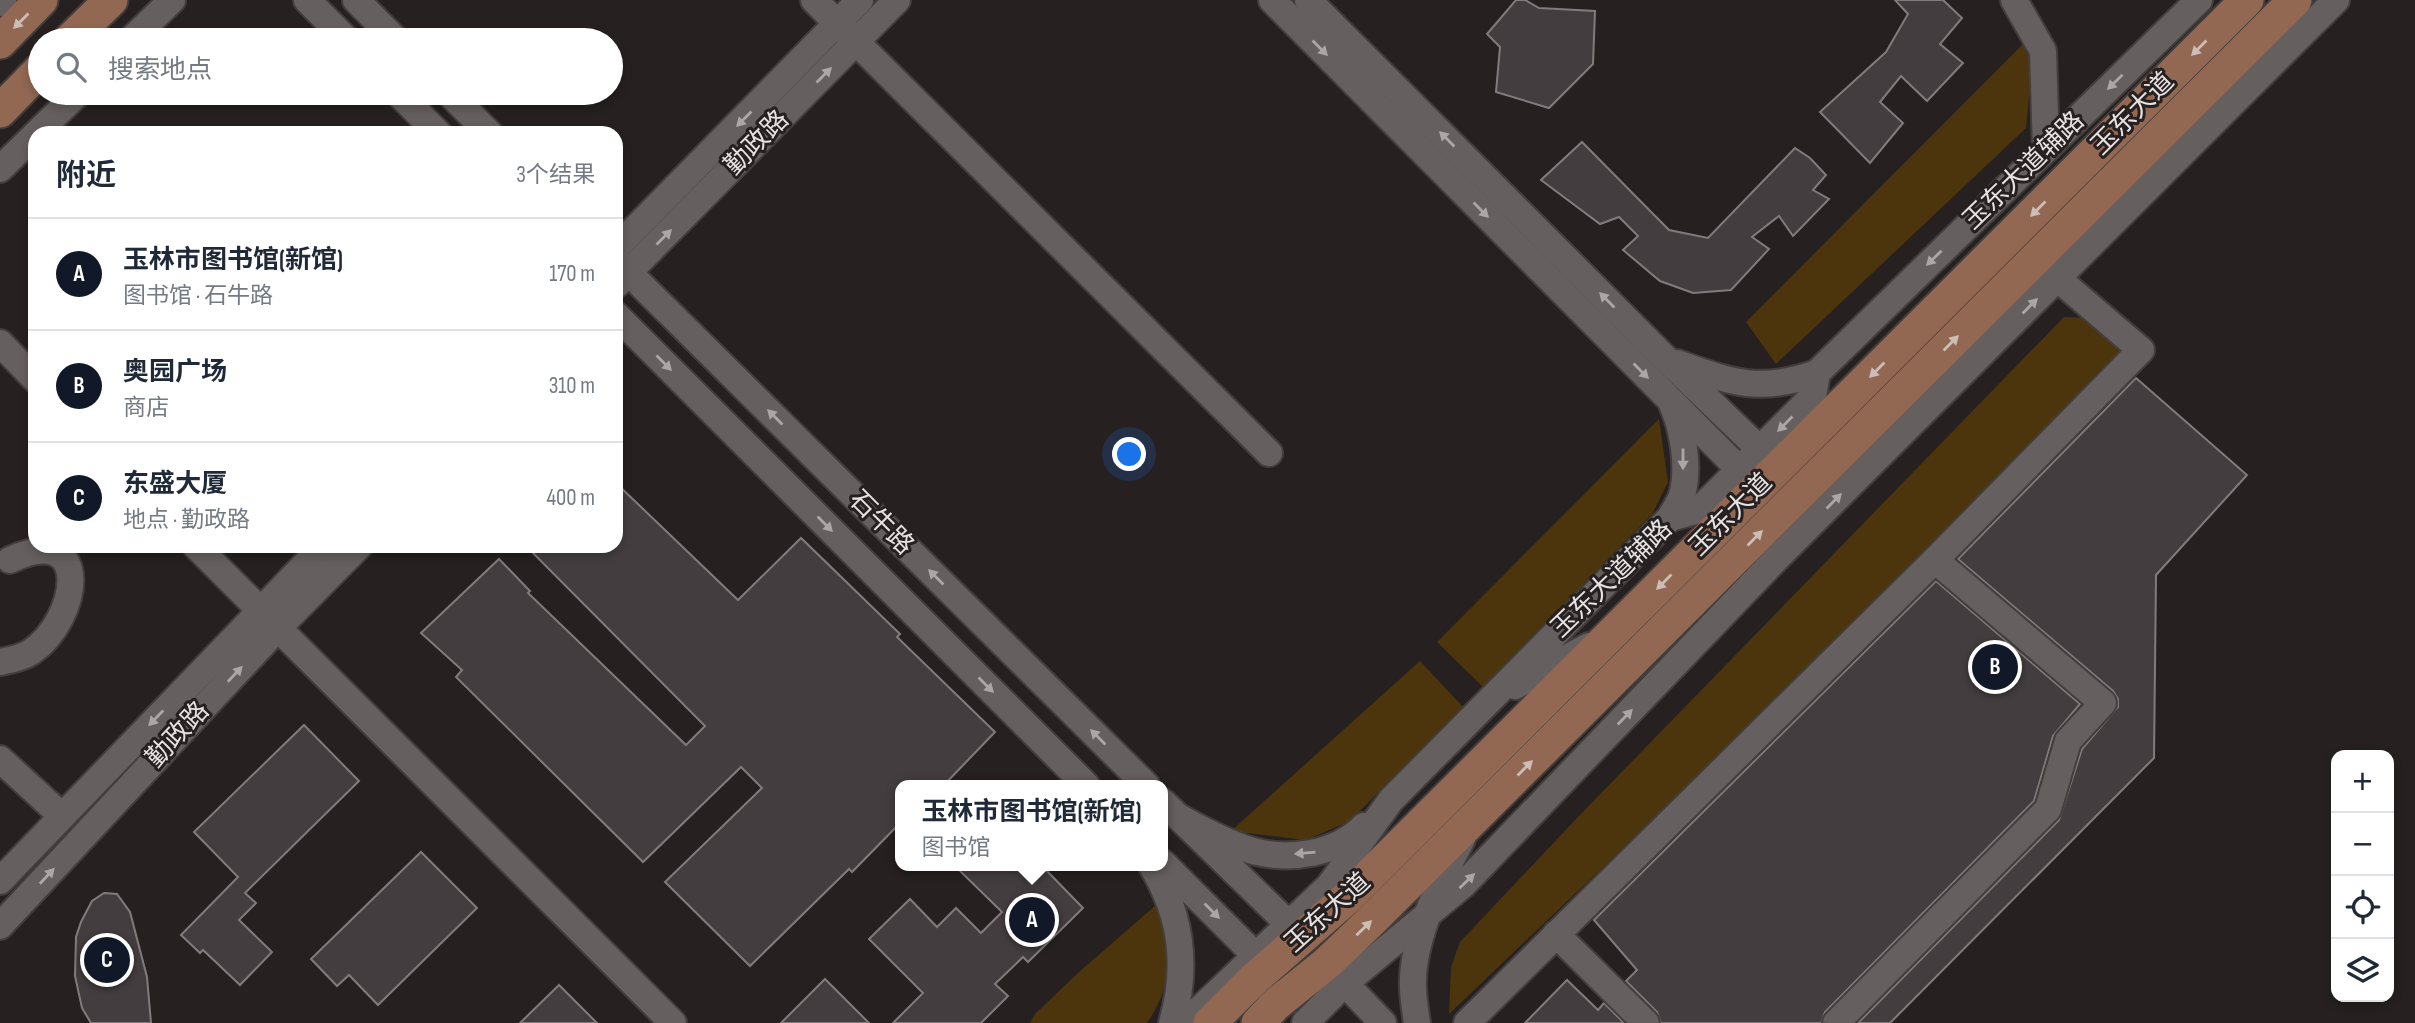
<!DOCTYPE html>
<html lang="zh">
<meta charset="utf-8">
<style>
body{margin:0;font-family:"Sofia Sans Condensed","Noto Sans SC",sans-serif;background:#f2f2f3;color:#1f2937}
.controls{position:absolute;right:21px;bottom:21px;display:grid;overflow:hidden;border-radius:14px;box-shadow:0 4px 10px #0003}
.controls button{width:63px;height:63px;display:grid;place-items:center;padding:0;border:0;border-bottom:2px solid #e0e1e3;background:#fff;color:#1f2937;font:35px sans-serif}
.you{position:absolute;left:1130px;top:455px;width:24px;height:24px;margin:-18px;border:5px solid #fff;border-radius:50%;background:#1a73e8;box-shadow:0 0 0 10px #1a73e833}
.badge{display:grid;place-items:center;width:46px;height:46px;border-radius:50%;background:#111827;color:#fff;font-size:23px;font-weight:700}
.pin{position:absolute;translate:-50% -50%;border:4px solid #fff;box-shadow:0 2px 7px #0006}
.popup{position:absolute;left:895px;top:780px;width:273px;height:91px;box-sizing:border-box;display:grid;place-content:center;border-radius:14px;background:#fff;filter:drop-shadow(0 2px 5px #0005);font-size:23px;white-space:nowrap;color:#747a83}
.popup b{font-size:26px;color:#1f2937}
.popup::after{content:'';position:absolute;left:50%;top:100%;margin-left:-14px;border:14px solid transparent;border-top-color:#fff}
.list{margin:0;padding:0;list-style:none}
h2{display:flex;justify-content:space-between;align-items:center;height:91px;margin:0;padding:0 28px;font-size:30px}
h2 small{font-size:23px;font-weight:400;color:#747a83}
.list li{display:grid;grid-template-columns:46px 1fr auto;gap:21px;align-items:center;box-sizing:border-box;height:112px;padding:0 28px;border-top:2px solid #e0e1e3}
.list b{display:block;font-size:26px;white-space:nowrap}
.list p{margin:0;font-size:23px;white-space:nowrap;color:#747a83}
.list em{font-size:23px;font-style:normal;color:#747a83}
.icon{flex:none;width:38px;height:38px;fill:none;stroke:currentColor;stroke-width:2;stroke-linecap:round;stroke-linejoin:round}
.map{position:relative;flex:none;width:2415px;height:1023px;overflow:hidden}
.search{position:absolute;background:#fff;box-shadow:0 4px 10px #0003;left:28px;top:28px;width:595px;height:77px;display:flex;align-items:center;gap:18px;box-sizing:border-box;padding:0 24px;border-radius:38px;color:#747a83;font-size:26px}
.panel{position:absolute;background:#fff;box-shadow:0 4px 10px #0003;left:28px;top:126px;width:595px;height:427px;border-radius:21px}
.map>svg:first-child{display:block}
.green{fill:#4c350d}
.building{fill:#433d3f;stroke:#827b7d;stroke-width:2}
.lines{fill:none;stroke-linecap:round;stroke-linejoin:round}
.minor-casing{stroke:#433e3d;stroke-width:30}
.major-casing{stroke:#433e3d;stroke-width:37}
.minor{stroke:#665f5f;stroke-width:26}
.major{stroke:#926852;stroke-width:33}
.oneway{fill:#cdbdb7}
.oneway2{fill:#aca7a7}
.labels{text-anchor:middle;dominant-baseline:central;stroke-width:6;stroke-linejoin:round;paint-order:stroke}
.street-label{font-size:26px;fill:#e6e2e2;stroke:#262020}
</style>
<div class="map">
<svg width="2415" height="1023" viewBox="0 0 2415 1023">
<rect width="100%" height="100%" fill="#262020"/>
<g class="green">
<polygon points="2027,40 2032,64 2026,128 1776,364 1746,322"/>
<polygon points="2064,317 2088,318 2126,352 1773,705 1449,1014 1451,967 1460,942 1577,818"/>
<polygon points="1659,419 1668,482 1653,513 1483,687 1437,642"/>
<polygon points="1420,661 1463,707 1350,821 1306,840 1231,831"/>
<path d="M1156,905C1184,936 1169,992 1147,1023H1030L1035,1014L1078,973Z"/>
</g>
<g class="building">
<polygon points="1516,0 1525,0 1539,8 1595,11 1593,64 1549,108 1496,92 1500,47 1487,34"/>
<polygon points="1895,0 1943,0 1962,18 1940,44 1963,63 1927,101 1901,76 1880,102 1903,123 1870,163 1820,112 1886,52 1908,14"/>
<polygon points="1582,142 1669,230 1708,238 1795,148 1810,158 1826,175 1813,190 1829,199 1793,236 1779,216 1752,237 1769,249 1731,290 1693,293 1660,281 1623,250 1638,236 1619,217 1600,224 1541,180"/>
<polygon points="2136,378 2247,475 2156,575 2154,758 1890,1023 1858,1023 2059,820 2082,749 2118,707 2118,699 2113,691 1958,559"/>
<polygon points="616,483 738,600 801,538 900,634 897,637 995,732 944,785 901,785 901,822 852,872 849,869 750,966 665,882 762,788 741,767 643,862 456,677 462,670 421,633 499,559 530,591 528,593 686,745 705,726 526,546 616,546"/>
<polygon points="1936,581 2080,704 2053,736 2034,801 1825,1012 1821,1023 1661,1023 1657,1012 1626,981 1637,970 1594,920"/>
<polygon points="304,725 359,781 245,893 256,903 239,920 272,952 240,985 203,950 200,953 181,935 238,877 194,832"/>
<polygon points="421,852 477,908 378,1005 349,975 337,986 311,959"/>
<polygon points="955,866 1030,866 1039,875 1045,869 1083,908 1028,962 1023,957 995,984 1008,996 981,1023 893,1023 923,993 869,939 910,899 937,927 956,908 981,933 1002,912"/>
<polygon points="104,893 117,894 130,912 147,977 151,1023 91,1023 82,1008 75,976 76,937 81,922 92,901"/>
<polygon points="825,979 869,1023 781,1023"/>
<polygon points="1567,980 1598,1010 1604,1003 1624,1023 1525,1023"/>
<polygon points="559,985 597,1023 520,1023"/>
</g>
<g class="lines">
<defs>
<g id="minor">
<polyline points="307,0 347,40"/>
<polyline points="356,0 396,40"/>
<polyline points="814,0 1269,453"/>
<polyline points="1272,0 1752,482"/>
<polyline points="1308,0 1667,360 1772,461"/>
<polyline points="2014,0 2043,51 2046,149"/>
<polyline points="0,3 3,0"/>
<polyline points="131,40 172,0"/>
<polyline points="398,93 438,133"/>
<polyline points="449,93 489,133"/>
<polyline points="37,133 78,93"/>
<polyline points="0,169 35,135"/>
<polyline points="616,248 860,0"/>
<polyline points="616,260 1146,785"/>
<polyline points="617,284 897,0"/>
<polyline points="616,315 1086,785"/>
<polyline points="0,343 35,379"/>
<path d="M1677,363C1733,383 1760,393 1817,373"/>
<path d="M1670,518C1674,510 1681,501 1683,492C1689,465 1683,429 1672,404"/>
<polyline points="196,546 673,1023"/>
<path d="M0,662C10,660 22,658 31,652C79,620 95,520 10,560"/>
<polyline points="1515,686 1589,646"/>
<polyline points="0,759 62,816"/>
<polyline points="1163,802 1300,935"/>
<path d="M1179,817C1202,830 1227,843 1253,851C1290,861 1337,854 1364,826"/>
<polyline points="1163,863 1268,968"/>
<path d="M1152,866C1182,916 1188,967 1172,1023"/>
<polyline points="0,881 323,546"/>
<polyline points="0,926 277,629 359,546"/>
<polyline points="1556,934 1646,1023"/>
<polyline points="1333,971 1383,1023"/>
<polyline points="1180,1023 1200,1009 1329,886 1391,800 1670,518 1699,510 1813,396 1817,373 2199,0"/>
<polyline points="1305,1023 1344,984 1463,885 1777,558 2336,0"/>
<path d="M1417,1023C1415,1009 1412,993 1413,979C1414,936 1442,876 1462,839"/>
<polyline points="1467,1023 1935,560 2141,350 2057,278"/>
<polyline points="1836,1023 2048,809 2068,741 2103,703 1935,560"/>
</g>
<g id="major">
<polyline points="70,40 111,0"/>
<polyline points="0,42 41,0"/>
<polyline points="0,111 40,70"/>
<polyline points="1210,1023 1252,981 1348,897 2247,0"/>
<polyline points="1258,1023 1275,1005 1327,963 1371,921 2295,0"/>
</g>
</defs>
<use href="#minor" class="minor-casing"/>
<use href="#major" class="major-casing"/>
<use href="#minor" class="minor"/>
<use href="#major" class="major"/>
</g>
<defs><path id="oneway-solid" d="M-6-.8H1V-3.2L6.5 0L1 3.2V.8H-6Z" transform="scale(1.75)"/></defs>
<g class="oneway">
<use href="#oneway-solid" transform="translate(21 21) rotate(135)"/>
<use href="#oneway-solid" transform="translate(2199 48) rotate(135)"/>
<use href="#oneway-solid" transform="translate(2038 209) rotate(135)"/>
<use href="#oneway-solid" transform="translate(1951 343) rotate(-45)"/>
<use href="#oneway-solid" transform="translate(1877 370) rotate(135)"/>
<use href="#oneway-solid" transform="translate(1755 538) rotate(-45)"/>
<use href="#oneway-solid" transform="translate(1664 582) rotate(135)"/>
<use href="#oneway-solid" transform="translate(1525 768) rotate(-45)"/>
<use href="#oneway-solid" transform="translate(1364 928) rotate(-44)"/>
</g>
<g class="oneway2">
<use href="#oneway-solid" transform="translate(1320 48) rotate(45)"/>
<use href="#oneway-solid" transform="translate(824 75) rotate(-45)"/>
<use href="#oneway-solid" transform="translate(2115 82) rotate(136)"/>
<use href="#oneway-solid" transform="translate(744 119) rotate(135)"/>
<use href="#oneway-solid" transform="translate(1447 139) rotate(-135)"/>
<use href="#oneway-solid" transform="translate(1481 210) rotate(45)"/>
<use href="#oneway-solid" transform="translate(664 237) rotate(-45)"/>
<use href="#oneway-solid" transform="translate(1934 258) rotate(136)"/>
<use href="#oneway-solid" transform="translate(1607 300) rotate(-135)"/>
<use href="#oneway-solid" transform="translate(2030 306) rotate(-45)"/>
<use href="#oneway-solid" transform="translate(664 363) rotate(45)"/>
<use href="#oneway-solid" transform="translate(1641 371) rotate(45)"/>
<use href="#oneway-solid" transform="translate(775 417) rotate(-135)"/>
<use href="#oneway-solid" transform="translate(1785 424) rotate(135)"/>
<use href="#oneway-solid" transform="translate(1683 459) rotate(90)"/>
<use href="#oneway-solid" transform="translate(1834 501) rotate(-45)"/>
<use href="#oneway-solid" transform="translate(825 524) rotate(45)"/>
<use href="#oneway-solid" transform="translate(936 577) rotate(-135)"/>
<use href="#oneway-solid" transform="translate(235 674) rotate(-47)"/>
<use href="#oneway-solid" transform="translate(986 685) rotate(45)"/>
<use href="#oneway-solid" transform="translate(1625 717) rotate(-46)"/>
<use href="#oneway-solid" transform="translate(156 718) rotate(134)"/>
<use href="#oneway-solid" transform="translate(1098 737) rotate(-135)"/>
<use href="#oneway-solid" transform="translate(1305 853) rotate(175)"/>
<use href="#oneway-solid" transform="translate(47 876) rotate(-47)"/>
<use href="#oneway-solid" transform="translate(1467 881) rotate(-44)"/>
<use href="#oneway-solid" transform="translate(1212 911) rotate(45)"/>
</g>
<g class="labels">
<g class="street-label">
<text transform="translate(2133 114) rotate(-45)">玉东大道</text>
<text transform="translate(757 143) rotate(-45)">勤政路</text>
<text transform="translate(2024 171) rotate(-44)">玉东大道辅路</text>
<text transform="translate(1731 515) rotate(-45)">玉东大道</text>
<text transform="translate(881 523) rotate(45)">石牛路</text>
<text transform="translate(1612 579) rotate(-44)">玉东大道辅路</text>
<text transform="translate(178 735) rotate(-47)">勤政路</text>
<text transform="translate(1328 913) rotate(-42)">玉东大道</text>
</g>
</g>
</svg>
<div class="controls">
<button>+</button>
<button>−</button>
<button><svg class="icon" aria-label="locate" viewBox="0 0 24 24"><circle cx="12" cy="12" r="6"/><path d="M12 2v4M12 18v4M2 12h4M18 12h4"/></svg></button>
<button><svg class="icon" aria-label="layers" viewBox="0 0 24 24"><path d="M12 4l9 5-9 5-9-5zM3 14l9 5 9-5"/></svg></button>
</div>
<div class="you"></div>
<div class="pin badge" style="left:1032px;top:920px">A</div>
<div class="popup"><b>玉林市图书馆(新馆)</b>图书馆</div>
<div class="pin badge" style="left:1995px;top:667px">B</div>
<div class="pin badge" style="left:107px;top:960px">C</div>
<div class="search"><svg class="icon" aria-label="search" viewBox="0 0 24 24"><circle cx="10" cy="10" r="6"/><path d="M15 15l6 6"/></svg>搜索地点</div>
<section class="panel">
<h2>附近<small>3个结果</small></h2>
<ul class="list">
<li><span class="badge">A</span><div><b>玉林市图书馆(新馆)</b><p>图书馆 · 石牛路</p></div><em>170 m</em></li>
<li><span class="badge">B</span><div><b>奥园广场</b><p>商店</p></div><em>310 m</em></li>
<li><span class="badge">C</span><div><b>东盛大厦</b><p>地点 · 勤政路</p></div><em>400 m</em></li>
</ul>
</section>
</div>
